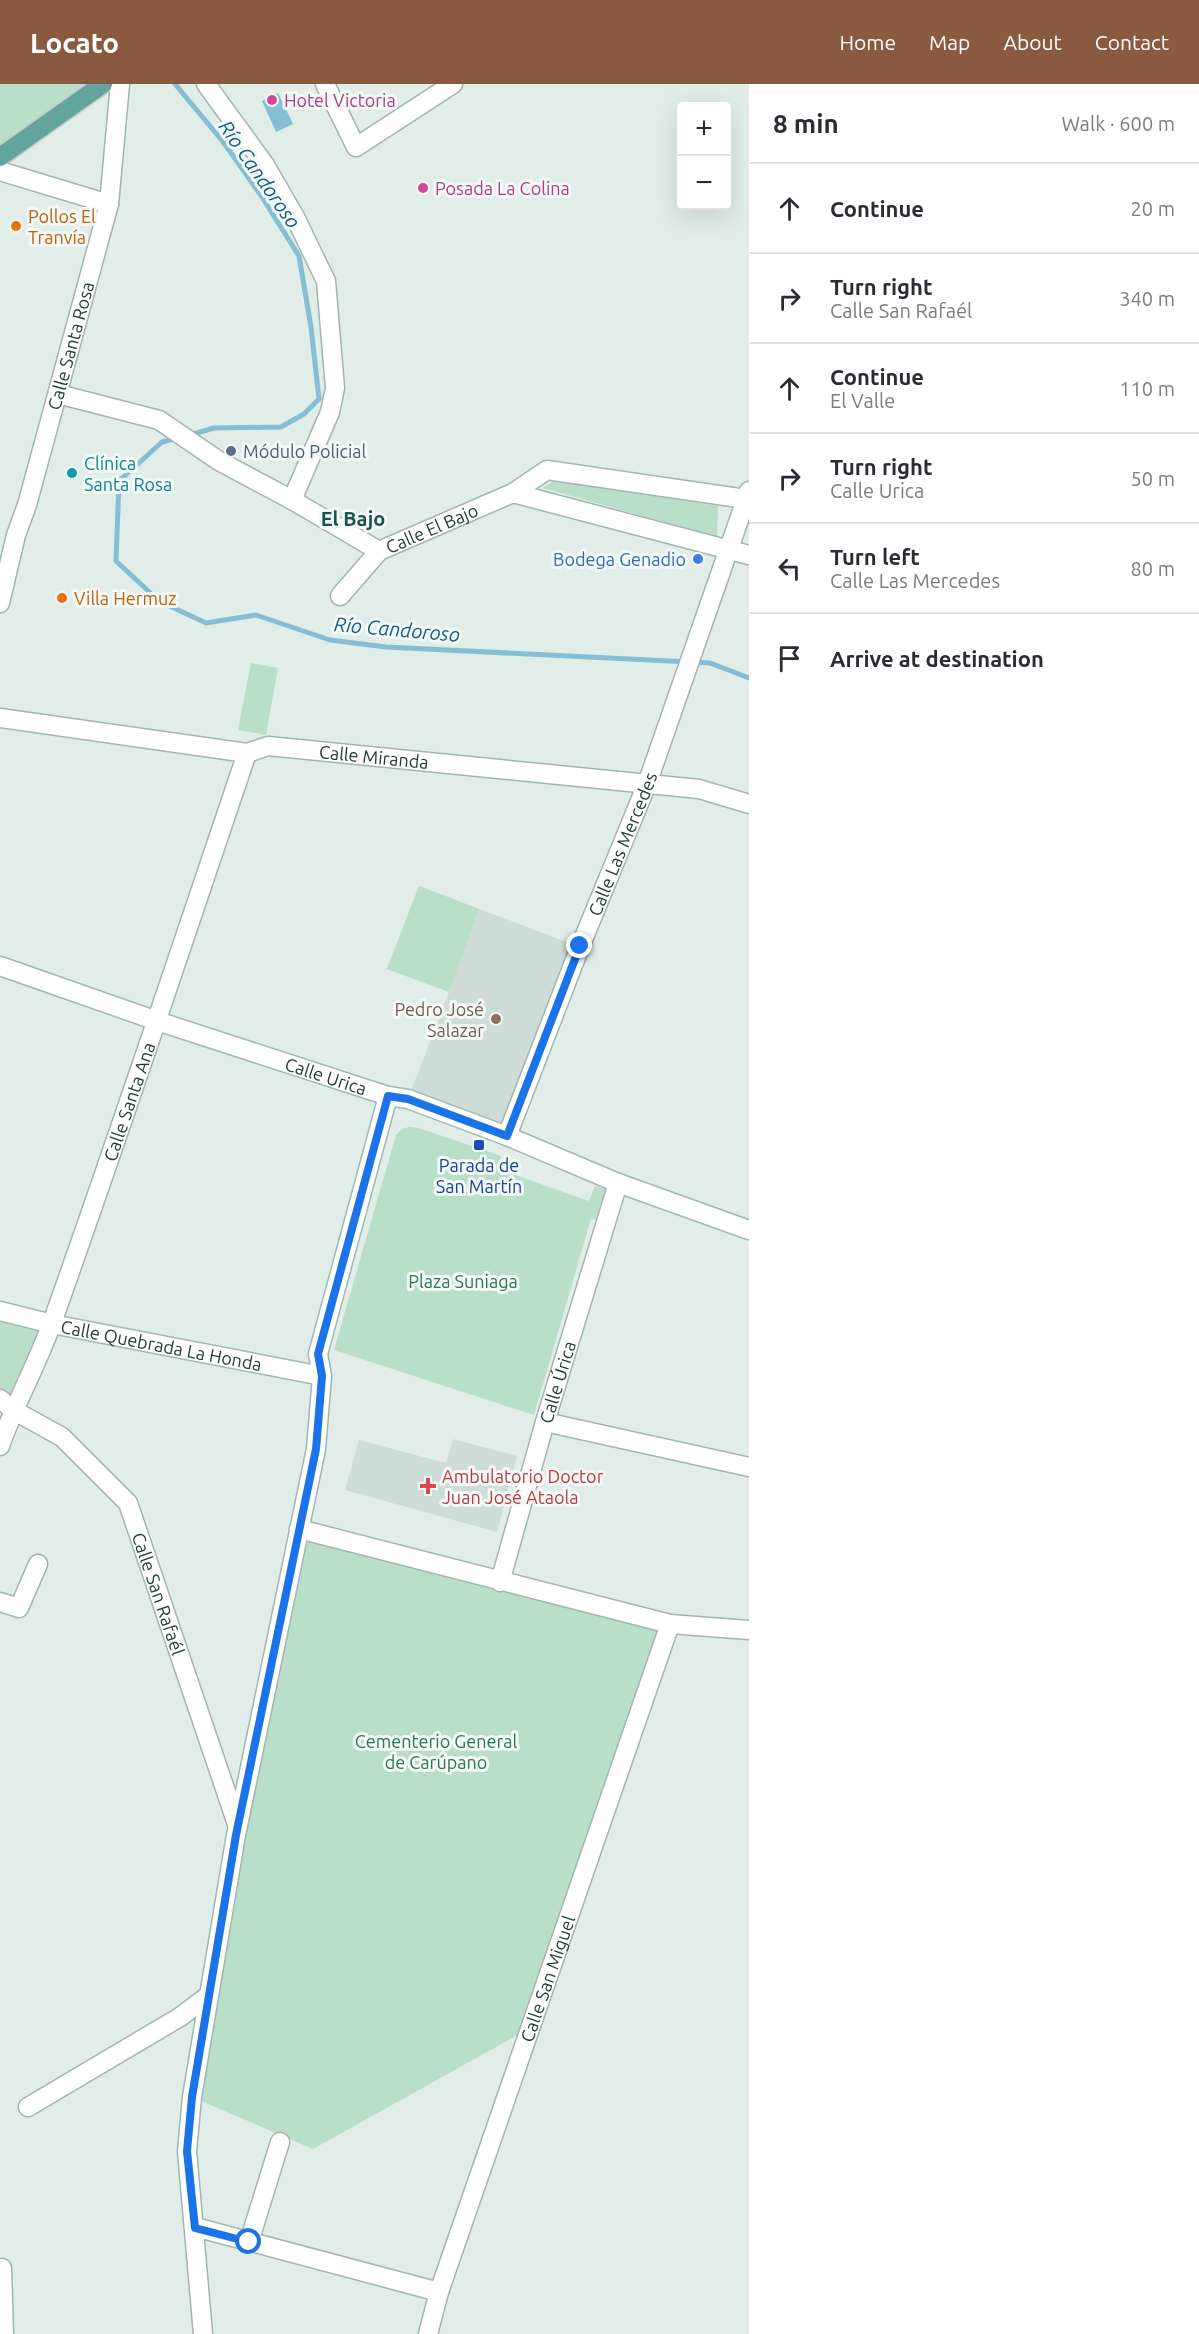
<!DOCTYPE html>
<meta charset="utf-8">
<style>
body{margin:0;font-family:Ubuntu,sans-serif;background:#f2f2f3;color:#2b2b33}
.controls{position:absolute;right:18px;top:18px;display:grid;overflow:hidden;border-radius:6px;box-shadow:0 6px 24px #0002}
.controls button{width:54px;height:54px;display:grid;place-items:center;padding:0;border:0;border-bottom:2px solid #e1e1e2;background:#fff;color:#2b2b33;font:30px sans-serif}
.stop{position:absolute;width:18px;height:18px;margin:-14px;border:4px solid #1a73e8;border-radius:50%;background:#fff}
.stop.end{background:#1a73e8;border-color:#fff;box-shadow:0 2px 6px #0008}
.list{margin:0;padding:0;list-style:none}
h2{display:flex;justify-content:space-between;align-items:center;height:78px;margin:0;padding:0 24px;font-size:26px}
h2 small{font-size:20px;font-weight:400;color:#7c7c81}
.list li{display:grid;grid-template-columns:39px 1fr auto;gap:18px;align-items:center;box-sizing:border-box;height:90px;padding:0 24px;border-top:2px solid #e1e1e2}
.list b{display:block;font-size:22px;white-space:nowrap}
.list p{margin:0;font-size:20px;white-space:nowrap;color:#7c7c81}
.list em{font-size:20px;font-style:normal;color:#7c7c81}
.icon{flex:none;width:33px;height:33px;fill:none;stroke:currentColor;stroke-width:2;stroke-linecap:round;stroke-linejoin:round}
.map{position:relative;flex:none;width:749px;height:2250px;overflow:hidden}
header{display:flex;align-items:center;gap:36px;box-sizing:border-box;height:84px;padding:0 30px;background:#895a40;color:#fff}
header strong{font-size:28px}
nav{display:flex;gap:33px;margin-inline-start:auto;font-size:21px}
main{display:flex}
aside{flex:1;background:#fff}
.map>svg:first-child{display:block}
.built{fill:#cfddd8}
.green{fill:#b9dfc9}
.water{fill:#85bed5}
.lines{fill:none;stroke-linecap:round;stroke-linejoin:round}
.stream{stroke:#85bed5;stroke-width:5}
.street-casing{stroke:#a3b5b1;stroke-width:21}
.secondary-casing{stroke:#9fb9b4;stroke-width:21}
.primary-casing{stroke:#c1c9c8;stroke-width:21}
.street{stroke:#fff;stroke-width:18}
.secondary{stroke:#fff;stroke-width:18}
.primary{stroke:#63a59e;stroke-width:18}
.route{stroke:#1a73e8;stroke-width:8}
.hotel-dot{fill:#d1479c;stroke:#f2f9f6;stroke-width:2}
.food-dot{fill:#e8710a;stroke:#f2f9f6;stroke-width:2}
.service-dot{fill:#5c6f8a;stroke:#f2f9f6;stroke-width:2}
.culture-dot{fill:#0f9aa8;stroke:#f2f9f6;stroke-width:2}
.shop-dot{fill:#3f7fe0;stroke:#f2f9f6;stroke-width:2}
.education-dot{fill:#8d6e63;stroke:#f2f9f6;stroke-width:2}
.transit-dot{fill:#1a4fb4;stroke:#f2f9f6;stroke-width:2}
.health-dot{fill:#e0444e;stroke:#f2f9f6;stroke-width:2}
.labels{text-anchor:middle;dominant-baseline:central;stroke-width:6;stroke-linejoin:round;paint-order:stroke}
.hotel-label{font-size:18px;fill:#b23c85;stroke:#f2f9f6;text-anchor:start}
.food-label{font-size:18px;fill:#c56008;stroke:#f2f9f6;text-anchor:start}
.street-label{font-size:18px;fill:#203f3b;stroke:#f2f9f6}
.service-label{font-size:18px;fill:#4e5e75;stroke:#f2f9f6;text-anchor:start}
.culture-label{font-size:18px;fill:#0d838f;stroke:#f2f9f6;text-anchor:start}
.shop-label{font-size:18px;fill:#366cbe;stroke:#f2f9f6;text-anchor:end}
.education-label{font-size:18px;fill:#785e54;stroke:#f2f9f6;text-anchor:end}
.transit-label{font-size:18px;fill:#164399;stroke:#f2f9f6}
.park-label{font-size:18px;fill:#287852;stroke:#f2f9f6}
.health-label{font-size:18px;fill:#be3a42;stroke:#f2f9f6;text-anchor:start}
.water-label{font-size:20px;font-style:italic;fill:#165e7f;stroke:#f2f9f6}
.neighbourhood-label{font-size:20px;font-weight:bold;fill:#1b524d;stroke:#f2f9f6}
</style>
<header>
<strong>Locato</strong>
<nav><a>Home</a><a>Map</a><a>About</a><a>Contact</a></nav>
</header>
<main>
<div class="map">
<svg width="749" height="2250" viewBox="0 0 749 2250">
<rect width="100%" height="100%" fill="#e1ede9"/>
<g class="built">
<polygon points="419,802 580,863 507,1052 408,1015 449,908 387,885"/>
<polygon points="453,1355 517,1372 497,1448 345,1406 359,1356 446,1379"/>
</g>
<g class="green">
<polygon points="0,0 85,0 0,62"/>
<polygon points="555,396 718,422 717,453 543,404"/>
<polygon points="251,579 278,584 266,651 238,646"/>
<polygon points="419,802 479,825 449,908 387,885"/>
<polygon points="409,1043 419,1044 501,1072 498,1085 589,1117 595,1102 612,1107 604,1137 591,1135 534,1331 334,1266 396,1051 402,1045"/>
<polygon points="0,1236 44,1246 11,1317 0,1308"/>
<polygon points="299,1445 670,1540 530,1944 313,2065 192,2013"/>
</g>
<polygon class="water" points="278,9 293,40 276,48 262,17"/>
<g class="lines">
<g class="stream">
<polyline points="175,0 224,59 262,113 299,172 311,243 319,315 304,330 281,343 214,344 190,351"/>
<polyline points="178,354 162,358 119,397 116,477 159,517 206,539 256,531 330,556 386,563 710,579 749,594"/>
</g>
<defs>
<g id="street">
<polyline points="206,0 265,81 295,133 326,197 335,304 330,328 292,416"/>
<polyline points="325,0 356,63 453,0"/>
<polyline points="0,87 109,120"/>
<path id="s1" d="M58,310L159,336L219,377L292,416L379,467L513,409L749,471"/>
<polyline points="513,409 547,386 746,415"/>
<polyline points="340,512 379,467"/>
<path id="s2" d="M0,519L16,451L27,421L109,120L120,0"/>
<path id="s3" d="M0,634L247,669L268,662L699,705L749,720"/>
<path id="s4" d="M507,1052L580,863L647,700L749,407"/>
<path id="s5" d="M0,1315L13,1326L62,1353L128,1419L237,1740"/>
<polyline points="545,1338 749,1383"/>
<path id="s6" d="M0,1362C15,1319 38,1279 53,1236C120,1048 183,858 247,669"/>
<polyline points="299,1445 670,1540 749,1546"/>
<path id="s7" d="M500,1498L545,1338L618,1099"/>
<polyline points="0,1518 19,1524 38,1480"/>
<polyline points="28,2023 180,1933 208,1912"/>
<polyline points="195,2143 439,2208"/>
<polyline points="249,2158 280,2058"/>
<polyline points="2,2184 4,2250"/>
<polyline points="203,2250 187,2067 192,2013 236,1751 316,1365 322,1292"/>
<path id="s8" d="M428,2250L439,2208L670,1540"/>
</g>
<g id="secondary">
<path id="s9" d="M0,882L157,937L388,1012L408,1015L507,1052L618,1099L749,1146"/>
<path id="s10" d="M0,1227L52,1240L322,1292L318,1270L388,1012"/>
</g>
<polyline id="primary" points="0,73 103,0"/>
</defs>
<use href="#street" class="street-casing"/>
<use href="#secondary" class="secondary-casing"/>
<use href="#primary" class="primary-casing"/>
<use href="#street" class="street"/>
<use href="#secondary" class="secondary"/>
<use href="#primary" class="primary"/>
</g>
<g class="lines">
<polyline class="route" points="249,2158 195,2144 187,2067 192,2013 236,1751 316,1365 322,1292 318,1270 388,1012 408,1015 507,1052 580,862"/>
</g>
<g class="hotel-dot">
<circle cx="272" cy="16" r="6"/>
<circle cx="423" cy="104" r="6"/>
</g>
<g class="food-dot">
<circle cx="16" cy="142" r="6"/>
<circle cx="62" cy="514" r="6"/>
</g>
<circle class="service-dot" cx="231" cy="367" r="6"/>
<circle class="culture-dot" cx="72" cy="389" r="6"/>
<circle class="shop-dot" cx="698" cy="475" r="6"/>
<circle class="education-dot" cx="496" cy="935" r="6"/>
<rect class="transit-dot" x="473" y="1055" width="12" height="12" rx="3"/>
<path class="health-dot" d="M425 1393h6v6h6v6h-6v6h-6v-6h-6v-6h6z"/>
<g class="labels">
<g class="hotel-label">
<text x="284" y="16">Hotel Victoria</text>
<text x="435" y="104">Posada La Colina</text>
</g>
<g class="food-label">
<text x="28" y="132">Pollos El<tspan x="28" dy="21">Tranvía</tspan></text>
<text x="74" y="514">Villa Hermuz</text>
</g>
<g class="street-label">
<text stroke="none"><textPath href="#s2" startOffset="267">Calle Santa Rosa</textPath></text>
<text stroke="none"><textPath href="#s1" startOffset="418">Calle El Bajo</textPath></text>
<text stroke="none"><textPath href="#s3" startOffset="378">Calle Miranda</textPath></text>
<text stroke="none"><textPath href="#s4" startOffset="314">Calle Las Mercedes</textPath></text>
<text stroke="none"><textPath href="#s9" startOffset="344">Calle Urica</textPath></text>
<text stroke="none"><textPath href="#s6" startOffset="368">Calle Santa Ana</textPath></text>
<text stroke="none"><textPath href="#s10" startOffset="165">Calle Quebrada La Honda</textPath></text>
<text stroke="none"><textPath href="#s7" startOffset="208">Calle Úrica</textPath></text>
<text stroke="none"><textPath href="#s5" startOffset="262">Calle San Rafaél</textPath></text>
<text stroke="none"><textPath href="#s8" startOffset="375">Calle San Miguel</textPath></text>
</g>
<g class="service-label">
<text x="243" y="367">Módulo Policial</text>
</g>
<g class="culture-label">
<text x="84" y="379">Clínica<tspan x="84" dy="21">Santa Rosa</tspan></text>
</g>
<g class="shop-label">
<text x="686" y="475">Bodega Genadio</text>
</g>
<g class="education-label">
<text x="484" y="925">Pedro José<tspan x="484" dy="21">Salazar</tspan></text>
</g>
<g class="transit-label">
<text x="479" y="1081">Parada de<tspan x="479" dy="21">San Martín</tspan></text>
</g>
<g class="park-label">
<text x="463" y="1197">Plaza Suniaga</text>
<text x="436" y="1657">Cementerio General<tspan x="436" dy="21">de Carúpano</tspan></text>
</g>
<g class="health-label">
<text x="442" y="1392">Ambulatorio Doctor<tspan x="442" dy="21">Juan José Ataola</tspan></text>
</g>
<g class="water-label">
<text transform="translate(260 90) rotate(55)">Río Candoroso</text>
<text transform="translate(397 545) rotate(5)">Río Candoroso</text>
</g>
<g class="neighbourhood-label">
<text x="353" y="434">El Bajo</text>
</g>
</g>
</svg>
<div class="controls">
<button>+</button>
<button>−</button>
</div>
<div class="stop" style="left:249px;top:2158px"></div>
<div class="stop end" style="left:580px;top:862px"></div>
</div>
<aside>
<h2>8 min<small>Walk · 600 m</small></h2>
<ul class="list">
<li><svg class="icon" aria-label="ahead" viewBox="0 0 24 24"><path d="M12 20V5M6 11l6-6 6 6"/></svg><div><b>Continue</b></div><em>20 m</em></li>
<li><svg class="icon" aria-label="right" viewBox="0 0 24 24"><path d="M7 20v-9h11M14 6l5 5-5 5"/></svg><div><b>Turn right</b><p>Calle San Rafaél</p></div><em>340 m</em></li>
<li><svg class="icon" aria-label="ahead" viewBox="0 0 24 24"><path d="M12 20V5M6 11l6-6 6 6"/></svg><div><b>Continue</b><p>El Valle</p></div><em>110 m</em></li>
<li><svg class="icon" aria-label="right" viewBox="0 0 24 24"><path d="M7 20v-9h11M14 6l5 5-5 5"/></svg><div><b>Turn right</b><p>Calle Urica</p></div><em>50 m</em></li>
<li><svg class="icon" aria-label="left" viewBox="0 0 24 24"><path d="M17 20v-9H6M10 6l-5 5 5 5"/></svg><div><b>Turn left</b><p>Calle Las Mercedes</p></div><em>80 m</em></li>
<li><svg class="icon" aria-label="arrive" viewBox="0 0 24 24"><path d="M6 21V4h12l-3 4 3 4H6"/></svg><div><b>Arrive at destination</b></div></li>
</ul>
</aside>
</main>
